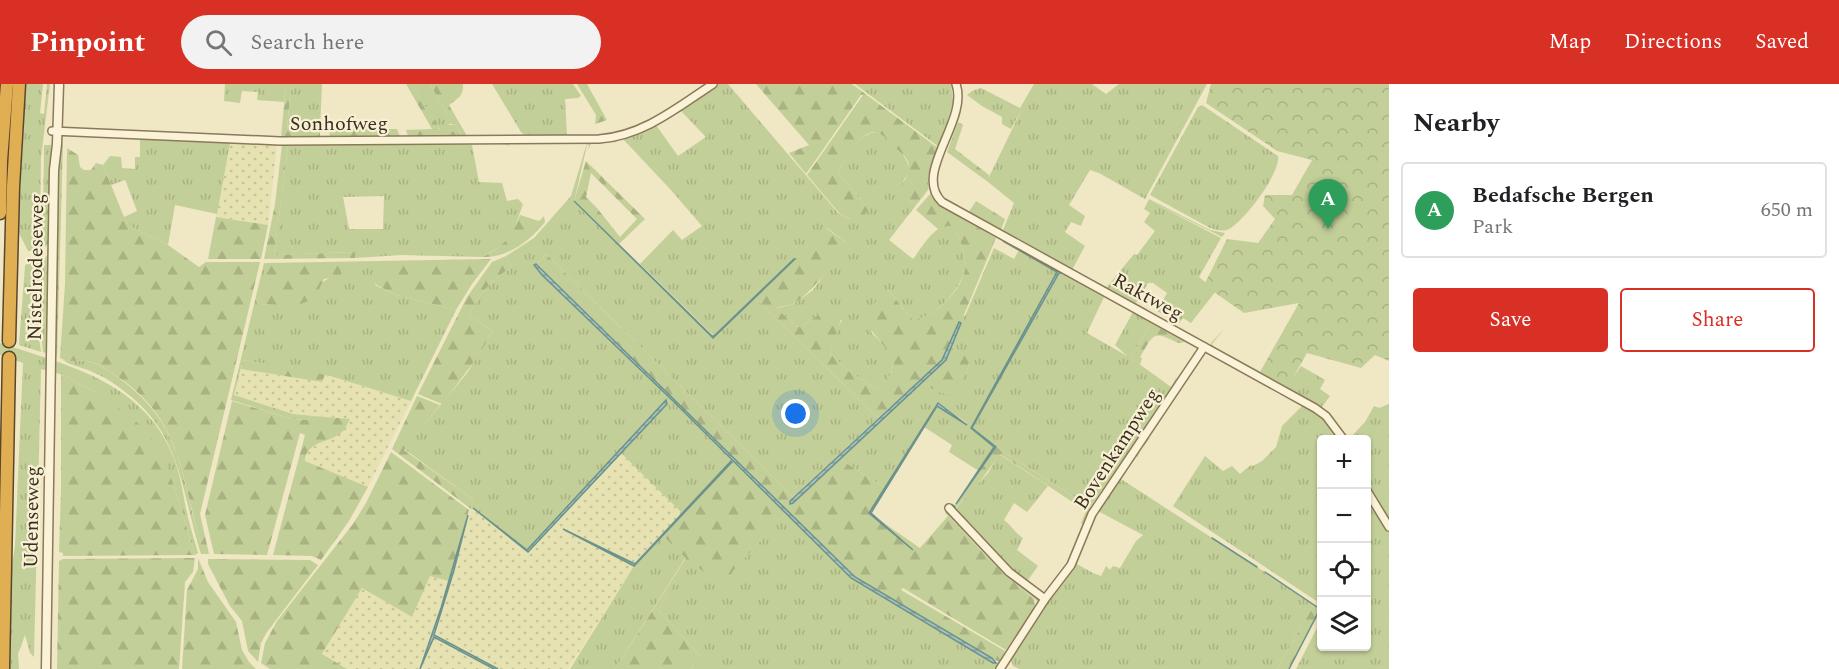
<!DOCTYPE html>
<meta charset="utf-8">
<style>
body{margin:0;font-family:Spectral,serif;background:#f2f2f2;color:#202124}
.controls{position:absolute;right:18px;bottom:18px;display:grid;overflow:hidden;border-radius:6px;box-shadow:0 2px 4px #0004}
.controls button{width:54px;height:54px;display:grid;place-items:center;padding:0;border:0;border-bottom:2px solid #e0e0e0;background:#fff;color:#202124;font:30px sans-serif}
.you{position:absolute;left:796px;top:330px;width:21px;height:21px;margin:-15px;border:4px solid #fff;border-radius:50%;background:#1a73e8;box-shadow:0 0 0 9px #1a73e833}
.badge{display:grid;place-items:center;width:39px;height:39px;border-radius:50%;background:#d93025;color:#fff;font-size:20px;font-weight:700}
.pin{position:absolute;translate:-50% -50px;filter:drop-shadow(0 2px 3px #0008)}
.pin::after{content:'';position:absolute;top:32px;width:21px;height:18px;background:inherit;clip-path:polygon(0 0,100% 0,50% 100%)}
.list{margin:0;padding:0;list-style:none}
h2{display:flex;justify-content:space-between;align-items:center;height:78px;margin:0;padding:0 24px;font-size:26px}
h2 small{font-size:20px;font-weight:400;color:#757577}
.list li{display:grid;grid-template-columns:39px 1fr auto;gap:18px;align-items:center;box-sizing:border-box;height:96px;margin:0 12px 12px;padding:0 12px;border:2px solid #e0e0e0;border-radius:6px}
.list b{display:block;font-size:22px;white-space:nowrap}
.list p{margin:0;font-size:20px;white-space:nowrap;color:#757577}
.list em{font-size:20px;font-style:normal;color:#757577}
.actions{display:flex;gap:12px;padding:18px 24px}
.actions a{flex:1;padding:14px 0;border:2px solid #d93025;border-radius:6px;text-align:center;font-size:21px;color:#d93025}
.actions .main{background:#d93025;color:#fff}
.icon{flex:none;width:33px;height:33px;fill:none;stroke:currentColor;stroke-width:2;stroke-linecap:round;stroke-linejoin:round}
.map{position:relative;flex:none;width:1389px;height:585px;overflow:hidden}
header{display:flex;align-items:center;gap:36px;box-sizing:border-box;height:84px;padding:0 30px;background:#d93025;color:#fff}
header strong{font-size:28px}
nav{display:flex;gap:33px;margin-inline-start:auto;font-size:21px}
.search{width:420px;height:54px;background:#f2f2f2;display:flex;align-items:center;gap:15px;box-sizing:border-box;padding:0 21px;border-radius:33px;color:#757577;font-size:22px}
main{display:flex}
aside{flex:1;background:#fff}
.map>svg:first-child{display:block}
.farmland{fill:url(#farmland-dots)}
.grass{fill:url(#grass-tufts);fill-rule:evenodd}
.forest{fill:url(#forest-firs);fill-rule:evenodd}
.park{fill:url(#park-crowns)}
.water{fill:url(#water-rules);stroke:#6c928c;stroke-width:1.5}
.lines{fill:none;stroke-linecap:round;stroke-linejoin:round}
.stream{stroke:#6c928c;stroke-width:1.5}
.minor-casing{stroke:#8b795a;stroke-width:10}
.tertiary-casing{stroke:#8b795a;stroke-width:11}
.motorway-casing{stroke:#59462e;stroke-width:15}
.minor{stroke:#faf3d8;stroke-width:7}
.tertiary{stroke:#faf3d8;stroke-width:8}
.motorway{stroke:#e1af53;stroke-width:12}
.labels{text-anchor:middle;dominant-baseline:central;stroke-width:4.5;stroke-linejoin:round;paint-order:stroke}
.street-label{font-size:20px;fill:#3b2f1e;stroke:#f7f0d4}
</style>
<header>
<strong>Pinpoint</strong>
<div class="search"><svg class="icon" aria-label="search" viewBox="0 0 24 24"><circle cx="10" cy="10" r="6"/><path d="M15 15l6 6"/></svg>Search here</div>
<nav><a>Map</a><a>Directions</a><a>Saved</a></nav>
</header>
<main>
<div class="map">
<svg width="1389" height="585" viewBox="0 0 1389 585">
<defs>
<pattern id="farmland-dots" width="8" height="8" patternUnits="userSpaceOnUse" patternTransform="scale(1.5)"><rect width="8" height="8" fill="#e6e2b2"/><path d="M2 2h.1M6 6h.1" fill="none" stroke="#c6c299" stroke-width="1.8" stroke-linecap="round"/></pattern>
<pattern id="grass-tufts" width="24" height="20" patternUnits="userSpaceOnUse" patternTransform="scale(1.5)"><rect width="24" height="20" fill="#c3cf98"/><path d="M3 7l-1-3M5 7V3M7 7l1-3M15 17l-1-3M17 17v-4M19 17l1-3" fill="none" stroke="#a8b283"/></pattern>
<pattern id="forest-firs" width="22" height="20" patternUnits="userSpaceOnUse" patternTransform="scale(1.5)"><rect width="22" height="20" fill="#c3cf98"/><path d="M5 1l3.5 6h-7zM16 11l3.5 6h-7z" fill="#a8b283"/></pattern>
<pattern id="park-crowns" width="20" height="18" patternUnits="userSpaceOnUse" patternTransform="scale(1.5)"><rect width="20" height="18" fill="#c3cf98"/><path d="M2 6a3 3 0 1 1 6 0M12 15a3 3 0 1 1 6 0" fill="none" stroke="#a8b283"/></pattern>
<pattern id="water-rules" width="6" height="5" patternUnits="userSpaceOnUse" patternTransform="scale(1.5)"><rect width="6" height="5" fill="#a6c3bd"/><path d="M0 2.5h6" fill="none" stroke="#889f99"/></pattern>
</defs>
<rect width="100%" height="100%" fill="#f0e7c4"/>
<g class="farmland">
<polygon points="230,59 277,61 268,141 216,133"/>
<polygon points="241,285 322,298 325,291 411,317 368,403 305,377 309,365 324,357 350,335 293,330 234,311"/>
<polygon points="621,369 682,429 634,480 564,444 634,482 568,585 498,585 435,553 471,423 528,468"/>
<polygon points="430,491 449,497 420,585 347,585 322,571 362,503 412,533"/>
<polygon points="434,553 440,556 494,585 421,585"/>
</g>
<g class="grass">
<polygon points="26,0 43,0 40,29 44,30 47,0 50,0 41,74 40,147 43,165 40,167 28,167 18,147"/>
<polygon points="225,0 286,0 284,18 257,16 258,8 242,7 240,19 224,17"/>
<polygon points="291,0 322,0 320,46 287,46"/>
<polygon points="412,0 430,0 448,32 449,41 455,41 462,52 467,52 467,54 408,54 407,53 409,52 458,52 454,47 441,46 436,41"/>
<polygon points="492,0 573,0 581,12 578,14 565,15 567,51 566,54 508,52 565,51 525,51 521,48"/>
<path d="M717,0H728L839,130L850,135L868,125L838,88C845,73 859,48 878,48C890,57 908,71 910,87L903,97L908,116L917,120L889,156L913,175C921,165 934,141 949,141C959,141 967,179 965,187C958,208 936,233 913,236L888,206L871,248C882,259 899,273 890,291C888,296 880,301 876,305L847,286L830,269L834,251L842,236L820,230L800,243L795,242L777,224L794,220L813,206L847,159L827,144L714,252L640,180L673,146L682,156L702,142L670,105L622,54L668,31L670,33L656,41L678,72L706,53L681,27L673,31L672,29Z"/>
<path d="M855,0H951L953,18L941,59C948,41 959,20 952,0H954L957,14L932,88L928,106L929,91L939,63Z"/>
<polygon points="1034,0 1092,0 1106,10 1119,0 1207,0 1145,115 1099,89 1090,86 1069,121 1085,132 1081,142 1071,138 1065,148 1085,162 1072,186 1093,197 1090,198 953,121 1003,146 1014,119 988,98 988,95 1022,25 1011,45 1002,40 1002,33 982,22 967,11 972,7 981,4 1020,24"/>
<path d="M1202,21L1278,72C1281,89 1244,137 1229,145C1223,148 1216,146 1210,144L1150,111L1198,23Z"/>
<polygon points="140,53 188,55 192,57 193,55 250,58 252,60 230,59 217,130 175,121 168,161 129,142 124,133 137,127 126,98 125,96 111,101 103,81 110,72 121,73 122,84 135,85 135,73 140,73"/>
<path d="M615,56L617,58L591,60L588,66L589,61H587L574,118L712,254L755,214L878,334L793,413L546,170L537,180L534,181L535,183L733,376L682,429L621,369L667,320L666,316L527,466L471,423L474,416L404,365L467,289L493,247L469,231C479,210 492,195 512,183L506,172L534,154L571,112L587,59Z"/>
<path d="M507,58L509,62L502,59L418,60L417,61H472L479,98L502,99L507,117L518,115L523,120L512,151L502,161L483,173L401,171L355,174L354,168L274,171L288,62L312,61H282L284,59H369L374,61L376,59ZM384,112L383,145H349L343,113Z"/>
<polygon points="44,61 51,61 49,159 45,163 43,145"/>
<polygon points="59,61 63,61 57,273 54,272"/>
<polygon points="931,109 1103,210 1104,213 1087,249 1127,272 1115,261 1133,228 1151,239 1131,274 1171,303 1176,294 1179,297 1093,425 1091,424 1115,387 1090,423 996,363 972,345 1059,188 1061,189 946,125 936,117"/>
<polygon points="1149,115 1210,146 1225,149 1222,153 1150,117 1221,154 1199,193 1216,207 1191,239 1183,234 1179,239 1157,227 1167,209 1153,199 1148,199 1136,219 1147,225 1145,228 1097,202 1097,198 1107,203 1134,170 1137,171 1155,147 1144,138 1150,129 1144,125"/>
<path d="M994,164L1014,175L1019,166L1057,188L971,344L994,362L979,387L949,368L952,361L924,343L937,322L966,341L967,339L938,319L885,404L840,375L921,298L939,308L948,310C958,301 970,289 969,275L952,262L963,232H965Z"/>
<path d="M42,172C38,203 36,236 41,268L19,261L25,182L32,173Z"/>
<path d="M46,172L49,173L48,270L43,268C40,242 36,196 46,172Z"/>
<polygon points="264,179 267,180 257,220 274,221 314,215 321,199 329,194 341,180 380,180 375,201 393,210 456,226 411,317 330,292 243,276 234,311 293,330 314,332 305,336 292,335 231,316"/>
<polygon points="1225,244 1212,260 1213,262 1287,302 1301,282 1325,296 1320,305 1330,312 1322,323 1319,324 1211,264 1211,259"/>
<path d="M0,259C73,283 148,299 176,380C181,395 183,410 186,425C189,440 194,454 198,469L195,471L173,399L99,309L78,300L67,292L41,285L34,573L30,569L25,551L18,570L19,585H10L11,487L15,462L23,279L0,271Z"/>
<path d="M63,276C72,278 83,275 91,278C105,283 118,293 129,302C189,351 180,406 205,470H201C181,407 182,350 124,307C113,298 101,291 88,286C80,283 69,281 63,276Z"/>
<polygon points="1191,285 1193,286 1148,354 1150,354 1144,362 1143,361 1137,374 1136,371 1121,395 1314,520 1277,585 1019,585 1013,582 1010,573 1041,525 1075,479 1093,489 1101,492 1106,482 1110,486 1113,482 1120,484 1136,457 1143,451 1096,426"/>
<polygon points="1389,320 1389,441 1367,402 1366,356 1348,356 1365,338 1374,322 1379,324"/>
<polygon points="1303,321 1321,330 1342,355 1322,356 1321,520 1173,422 1205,372 1223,387 1232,382 1240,390 1251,381 1253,382 1262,377 1276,363 1282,342"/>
<path d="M999,370L1048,402L1027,428L1014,419L1004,436C1012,442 1015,449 1023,454L1017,466L1038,482L1028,496L1023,493L1030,498V502L1023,498L950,421L952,419L956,424L988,389Z"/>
<polygon points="1367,409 1389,446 1389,585 1296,585 1321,536 1322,562 1366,562"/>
<polygon points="948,425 1039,513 1040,518 998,585 691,585 700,572 658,526 688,475 721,499 786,429 852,494 995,579 1002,576 1036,523 1037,517 1008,493 948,432 945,428"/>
<polygon points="663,452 686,473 615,585 570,585 634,482"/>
</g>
<g class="forest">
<polygon points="286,0 291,0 287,46 320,46 320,53 281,53"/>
<polygon points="406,0 412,0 439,45 454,47 459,52 408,52 406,46 432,45"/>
<path d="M430,0H463C464,11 458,15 449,21L467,52H462L455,41L445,39L448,32Z"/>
<polygon points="577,0 587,0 607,36 595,40 596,31"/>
<path d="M756,0H852L938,64L928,92V106L917,120L908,116L900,105C902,99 909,91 909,84C910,76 902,70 897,65C891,60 886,53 879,49C864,42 843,76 838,88L868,125L863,134L858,139L840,130L807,91L863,11H861L806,90L789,69L809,61Z"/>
<polygon points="958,38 963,41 955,65 989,91 988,98 947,68"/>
<polygon points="329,45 397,45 400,52 330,53"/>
<polygon points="282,61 288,62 274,171 355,168 355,174 264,175 275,120"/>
<path d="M67,64L78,71L80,83L84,86H91L96,79L103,81L124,133L129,142L168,161L199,183L206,178H260L200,430L209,470H205L201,460C180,389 182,333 112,289C105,284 95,278 87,277C77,276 68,279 60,274L65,200Z"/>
<path d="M586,77L645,135L619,160L574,117ZM591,89L637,135L620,153L597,124L586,113Z"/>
<path d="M931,109L942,123L996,154L961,238H959L942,276L878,334L755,214L826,144L847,159C845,170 806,213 795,219C790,222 783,221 777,224L795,242L800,243L820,230L835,223L842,228C841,242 833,255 830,269L847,286L876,305C880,301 887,296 890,291C901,271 873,253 865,237L878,213L888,206L913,236C935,233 961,207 965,186C967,178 959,145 951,142C947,141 942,144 938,145L916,126Z"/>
<polygon points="976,117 1005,135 1001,146 968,129"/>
<path d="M520,131L539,137L544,132L545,138C531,156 508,174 483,173C506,160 510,155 520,131Z"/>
<polygon points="216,133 268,141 261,175 208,175"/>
<polygon points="546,170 793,413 790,417 793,419 840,375 885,404 869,429 914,465 875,433 920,464 948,432 1003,489 1034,515 1035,523 1006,566 903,504 901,506 1005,567 1001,577 997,577 855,493 537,180"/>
<path d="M506,172L512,183C492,195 479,210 469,231L493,247L476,275L442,320L418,310L467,213L492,178Z"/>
<polygon points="491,175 472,200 456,226 393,210 375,200 379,180 342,180 341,192 324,195 314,215 295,222 257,220 266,179"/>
<path d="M1151,239L1185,258L1178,259C1153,246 1154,249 1140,273L1142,274L1140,281L1131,274Z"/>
<path d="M952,262L969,274C970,285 962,300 955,309C942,312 932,305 921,298L946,276Z"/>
<polygon points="243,276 318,289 325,291 322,298 241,285"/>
<polygon points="61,291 67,292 78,300 99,309 139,340 151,354 162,371 173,399 195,471 63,472 63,469 59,468 61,408"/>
<polygon points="417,312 440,321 404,366 474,416 471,425 392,365"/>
<path d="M232,317L292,335L305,336L314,332L350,335C347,341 344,348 338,351C325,359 306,359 305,377L368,403L349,437L321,476L312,472L273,471L305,351L300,349L267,471L214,470L205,431Z"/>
<polygon points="996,363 1093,425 1085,442 1081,439 1086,427 1000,370 976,403 955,424 955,421"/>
<polygon points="391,368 469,426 449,497 430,492 412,533 362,504 322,570 347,585 270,585 261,579 265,559 277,537 353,440 366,419"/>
<polygon points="733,376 786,429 721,500 688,476 658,526 700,572 691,585 615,585 686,474 663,452"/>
<polygon points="195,474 193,488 185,498 179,585 57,585 59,477 63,475"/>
<polygon points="198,474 208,498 236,538 242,566 249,578 256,585 182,585 187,506 198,485"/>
<polygon points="208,475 310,476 318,481 267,548 261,559 258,578 248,567 242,537 230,522 208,480"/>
<polygon points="1314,520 1321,526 1289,585 1277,585"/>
</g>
<polygon class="park" points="1211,0 1389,0 1389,277 1375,271 1361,284 1307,269 1287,304 1260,288 1299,219 1244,229 1204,201 1227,155 1258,159 1275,135 1263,122 1265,111 1292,111 1312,76 1277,67 1206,19"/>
<g class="water">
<polygon points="574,117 712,252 714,252 794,175 795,175 713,254"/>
<polygon points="1003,157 1062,189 1059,189 972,344 996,363 956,420 994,363 971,344 1057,188"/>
<polygon points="536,180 855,493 992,574 996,579 993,579 851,494 673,317 542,191 534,181"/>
<polygon points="959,238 961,239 946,276 793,419 790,420 790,417 942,276"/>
<polygon points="666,316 667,320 528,468 473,424 527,466"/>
<polygon points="938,319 967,341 937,322 871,429 913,466 869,429"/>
<polygon points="731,377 732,378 634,482 563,445 635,480"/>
<polygon points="468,431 454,486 434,551 498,585 494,585 434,553 420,585 441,524"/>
</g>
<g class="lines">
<g class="stream">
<polyline points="1195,283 1198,278"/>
<polyline points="953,421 955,423"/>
<polyline points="1212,454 1257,483"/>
<polyline points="1265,488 1320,525 1289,585"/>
</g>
<defs>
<g id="minor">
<path d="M956,0C969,37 912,89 942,118L1315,324L1326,332L1344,356"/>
<path d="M52,47L280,57L599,55C643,52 678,23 713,0"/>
<polyline points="1366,405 1389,443"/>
<polyline points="949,424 1009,488 1045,515"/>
<polyline points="1000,585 1045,515 1071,481 1092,430 1204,263"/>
</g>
<polyline id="tertiary" points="46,585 54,86 57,60 59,0"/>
<g id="motorway">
<polyline points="0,129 1,77 7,0"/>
<polyline points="9,257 13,103 19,0"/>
<polyline points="3,585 9,274"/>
</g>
</defs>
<use href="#minor" class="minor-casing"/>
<use href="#tertiary" class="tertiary-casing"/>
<use href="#motorway" class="motorway-casing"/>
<use href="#minor" class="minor"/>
<use href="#tertiary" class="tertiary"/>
<use href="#motorway" class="motorway"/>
</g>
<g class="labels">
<g class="street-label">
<text x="339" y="40">Sonhofweg</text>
<text transform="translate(36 183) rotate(-89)">Nistelrodeseweg</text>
<text transform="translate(1148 213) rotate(29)">Raktweg</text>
<text transform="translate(1117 365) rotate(-57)">Bovenkampweg</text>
<text transform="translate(32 433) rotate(-89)">Udenseweg</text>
</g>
</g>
</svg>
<div class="controls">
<button>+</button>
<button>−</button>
<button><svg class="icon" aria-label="locate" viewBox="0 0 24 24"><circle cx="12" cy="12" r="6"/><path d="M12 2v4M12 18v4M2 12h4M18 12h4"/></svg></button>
<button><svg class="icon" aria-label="layers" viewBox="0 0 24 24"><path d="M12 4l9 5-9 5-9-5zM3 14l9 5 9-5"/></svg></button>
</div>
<div class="you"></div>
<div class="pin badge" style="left:1328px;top:145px;background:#2e9e5b">A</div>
</div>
<aside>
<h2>Nearby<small></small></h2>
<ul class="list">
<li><span class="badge" style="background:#2e9e5b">A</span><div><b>Bedafsche Bergen</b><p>Park</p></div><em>650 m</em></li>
</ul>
<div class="actions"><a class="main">Save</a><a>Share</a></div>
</aside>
</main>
